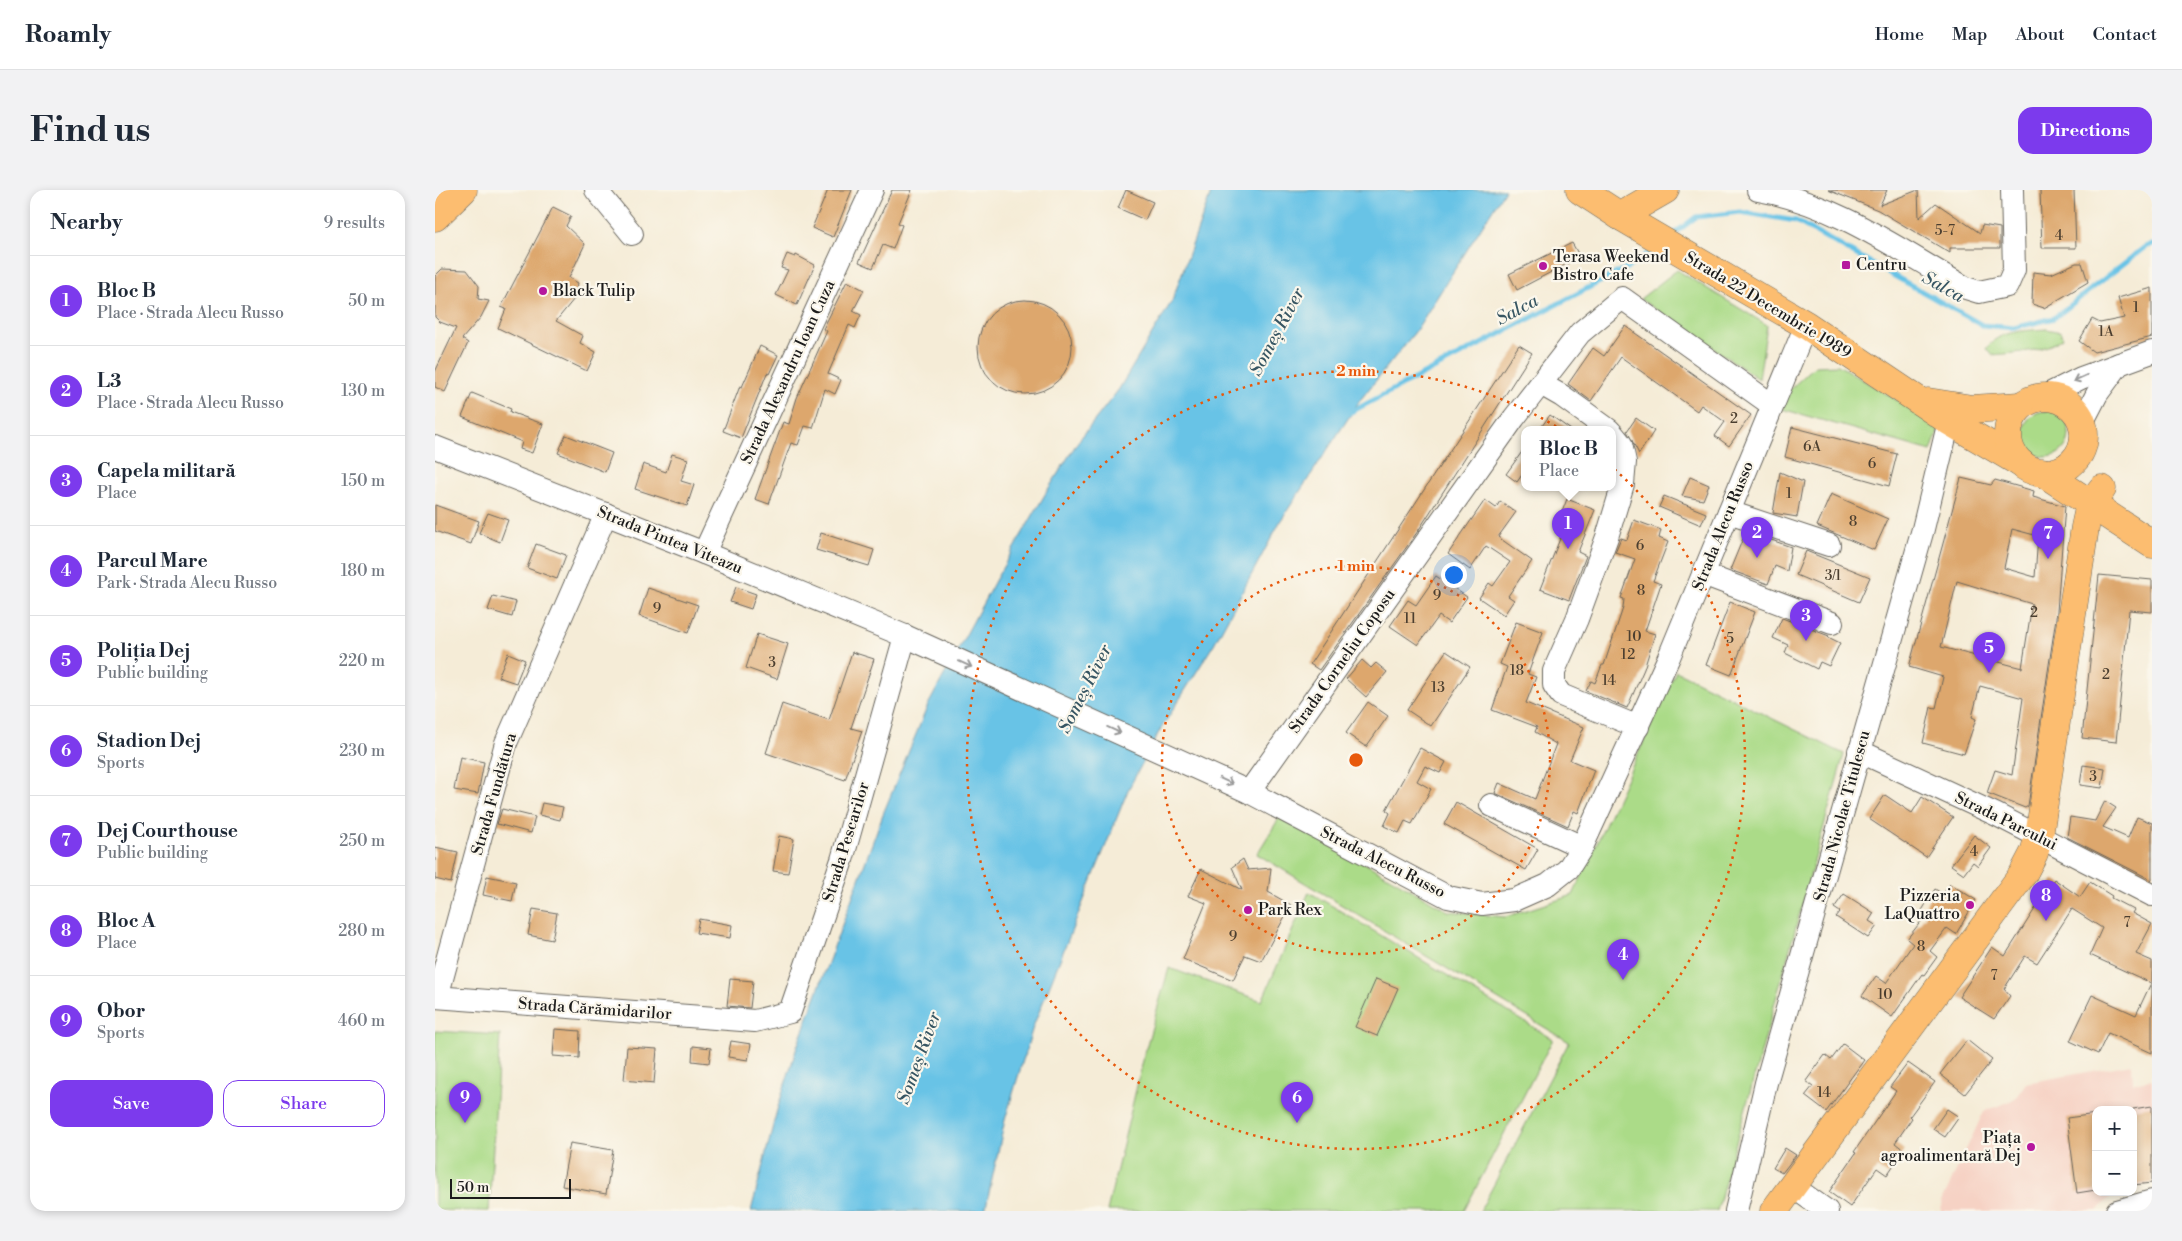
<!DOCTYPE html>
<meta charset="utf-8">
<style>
body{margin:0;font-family:"Libre Bodoni",serif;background:#f2f2f3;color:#1f2937}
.controls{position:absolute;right:15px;bottom:15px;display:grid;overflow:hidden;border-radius:10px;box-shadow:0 2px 8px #0003}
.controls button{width:45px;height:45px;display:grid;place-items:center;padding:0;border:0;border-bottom:1px solid #e0e1e3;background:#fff;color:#1f2937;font:25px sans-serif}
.scale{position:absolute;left:15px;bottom:12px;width:121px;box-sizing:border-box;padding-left:5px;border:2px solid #1c1c1c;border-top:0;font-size:14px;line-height:18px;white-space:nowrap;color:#1c1c1c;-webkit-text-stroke:4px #fbf7ec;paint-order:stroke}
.you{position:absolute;left:1018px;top:384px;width:18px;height:18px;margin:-12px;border:4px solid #fff;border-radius:50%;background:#1a73e8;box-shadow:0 0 0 8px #1a73e833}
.badge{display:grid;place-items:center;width:32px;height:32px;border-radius:50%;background:#7c3aed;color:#fff;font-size:16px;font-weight:700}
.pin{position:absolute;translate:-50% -41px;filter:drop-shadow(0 1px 2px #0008)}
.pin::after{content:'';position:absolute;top:26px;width:18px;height:15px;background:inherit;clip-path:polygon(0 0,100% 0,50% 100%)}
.popup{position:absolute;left:1086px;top:236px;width:95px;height:65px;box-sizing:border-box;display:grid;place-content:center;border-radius:10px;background:#fff;filter:drop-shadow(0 1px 4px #0005);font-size:16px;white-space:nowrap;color:#747a83}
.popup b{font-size:19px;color:#1f2937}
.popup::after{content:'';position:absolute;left:50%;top:100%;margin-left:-10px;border:10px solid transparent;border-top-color:#fff}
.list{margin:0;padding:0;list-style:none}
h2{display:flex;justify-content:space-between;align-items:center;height:65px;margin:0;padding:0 20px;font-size:21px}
h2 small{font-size:16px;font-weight:400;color:#747a83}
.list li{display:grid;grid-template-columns:32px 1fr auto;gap:15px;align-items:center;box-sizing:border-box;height:90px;padding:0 20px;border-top:1px solid #e0e1e3}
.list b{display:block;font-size:19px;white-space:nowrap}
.list p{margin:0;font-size:16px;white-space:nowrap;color:#747a83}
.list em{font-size:16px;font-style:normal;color:#747a83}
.actions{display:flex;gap:10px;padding:15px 20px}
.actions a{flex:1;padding:11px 0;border:1px solid #7c3aed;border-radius:15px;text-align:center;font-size:18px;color:#7c3aed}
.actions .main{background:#7c3aed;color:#fff}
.map{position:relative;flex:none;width:1717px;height:1021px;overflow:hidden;border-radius:15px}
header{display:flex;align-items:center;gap:30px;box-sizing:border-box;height:70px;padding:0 25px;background:#fff;border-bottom:1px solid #e0e1e3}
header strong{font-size:24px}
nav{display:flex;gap:28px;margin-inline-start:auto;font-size:18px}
.intro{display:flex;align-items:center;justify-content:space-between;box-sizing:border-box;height:120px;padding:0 30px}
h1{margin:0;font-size:35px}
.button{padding:12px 22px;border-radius:15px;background:#7c3aed;color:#fff;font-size:18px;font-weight:700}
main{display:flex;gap:30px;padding:0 30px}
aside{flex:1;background:#fff;border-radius:15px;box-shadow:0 2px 8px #0003}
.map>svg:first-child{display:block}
.built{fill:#f6d2c4}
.green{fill:#abdb88;stroke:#647c52}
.water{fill:#68c3e6;stroke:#427081}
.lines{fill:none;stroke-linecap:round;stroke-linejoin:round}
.stream{stroke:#68c3e6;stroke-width:5}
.building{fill:#dda76d;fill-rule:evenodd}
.minor-casing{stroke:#68655d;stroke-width:24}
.major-casing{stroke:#68655d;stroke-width:29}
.highway-casing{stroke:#68655d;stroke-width:29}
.minor{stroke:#fff;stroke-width:22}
.major{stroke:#fcbd6f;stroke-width:28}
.highway{stroke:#fcbd6f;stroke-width:28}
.oneway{stroke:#999}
.ring{fill:none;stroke:#e8590c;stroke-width:2.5;stroke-dasharray:2.5 5}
.poi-dot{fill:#b5179e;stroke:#fbf7ec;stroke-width:2}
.labels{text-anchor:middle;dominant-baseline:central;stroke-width:4.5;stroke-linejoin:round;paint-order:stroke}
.number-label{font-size:14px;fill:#4c3f30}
.poi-label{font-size:16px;fill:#1c1c1c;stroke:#fbf7ec;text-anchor:start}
.street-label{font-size:16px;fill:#1c1c1c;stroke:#fbf7ec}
.water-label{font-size:18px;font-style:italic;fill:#375663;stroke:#fbf7ec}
.centre{fill:#e8590c;stroke:#fbf7ec;stroke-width:2.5}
.ring-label{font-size:15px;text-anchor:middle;font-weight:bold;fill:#e8590c;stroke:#fbf7ec;stroke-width:4.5;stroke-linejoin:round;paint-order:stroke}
</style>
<header>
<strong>Roamly</strong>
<nav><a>Home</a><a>Map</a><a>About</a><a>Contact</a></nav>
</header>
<div class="intro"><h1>Find us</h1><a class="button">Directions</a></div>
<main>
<aside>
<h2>Nearby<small>9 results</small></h2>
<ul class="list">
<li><span class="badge">1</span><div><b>Bloc B</b><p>Place · Strada Alecu Russo</p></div><em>50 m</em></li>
<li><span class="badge">2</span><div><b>L3</b><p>Place · Strada Alecu Russo</p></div><em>130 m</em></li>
<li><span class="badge">3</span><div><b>Capela militară</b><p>Place</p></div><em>150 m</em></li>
<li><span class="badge">4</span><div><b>Parcul Mare</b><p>Park · Strada Alecu Russo</p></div><em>180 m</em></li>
<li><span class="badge">5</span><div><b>Poliția Dej</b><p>Public building</p></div><em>220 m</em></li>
<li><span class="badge">6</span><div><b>Stadion Dej</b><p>Sports</p></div><em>230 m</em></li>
<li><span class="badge">7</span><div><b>Dej Courthouse</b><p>Public building</p></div><em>250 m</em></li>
<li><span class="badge">8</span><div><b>Bloc A</b><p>Place</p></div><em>280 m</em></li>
<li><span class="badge">9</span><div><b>Obor</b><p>Sports</p></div><em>460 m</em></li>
</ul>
<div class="actions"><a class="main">Save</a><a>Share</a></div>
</aside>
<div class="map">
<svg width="1717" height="1021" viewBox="0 0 1717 1021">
<rect width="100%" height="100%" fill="#fbf7ec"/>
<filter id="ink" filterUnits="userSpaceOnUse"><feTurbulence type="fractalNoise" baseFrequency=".02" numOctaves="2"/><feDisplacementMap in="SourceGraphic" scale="10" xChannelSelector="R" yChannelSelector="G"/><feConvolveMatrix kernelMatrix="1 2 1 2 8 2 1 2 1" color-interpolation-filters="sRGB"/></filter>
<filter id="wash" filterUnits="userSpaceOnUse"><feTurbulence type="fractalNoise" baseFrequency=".0096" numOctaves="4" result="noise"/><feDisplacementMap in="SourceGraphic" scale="20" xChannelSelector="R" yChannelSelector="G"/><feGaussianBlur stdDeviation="1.12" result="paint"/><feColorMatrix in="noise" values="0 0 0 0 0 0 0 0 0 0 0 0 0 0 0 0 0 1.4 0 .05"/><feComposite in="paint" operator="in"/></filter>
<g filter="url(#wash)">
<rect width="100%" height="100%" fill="#f5ecd7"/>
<polygon class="built" points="1697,874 1698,894 1717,889 1717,993 1698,998 1698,920 1661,920 1661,1002 1684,1002 1678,1004 1663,1021 1506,1021 1507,1011 1549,921 1579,910 1591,893"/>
<g class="green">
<polygon points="1242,80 1332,135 1324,189 1205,109"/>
<path d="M1611,139L1626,142L1628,148C1609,162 1579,163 1557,165L1551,159C1563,140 1590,141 1611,139Z"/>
<polygon points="1403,175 1505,236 1496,261 1347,219 1352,202 1380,176"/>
<circle cx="1611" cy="244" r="23"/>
<polygon points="1241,481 1409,564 1284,1014 1282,1021 1045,1021 1134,852 822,664 846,625 1013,721 1070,727 1138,705"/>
<polygon points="874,702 1118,849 1029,1021 672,1021 711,858 734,778 827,811"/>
<polygon points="0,841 65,845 54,1021 0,1020"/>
</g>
<polygon class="water" points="777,0 1070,0 980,142 926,209 846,330 779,454 724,542 693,600 598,837 570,930 550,1021 316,1021 342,920 362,857 448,624 493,515 561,389 612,301 642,253 684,199 737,111"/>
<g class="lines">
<g class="stream">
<polyline points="1236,46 1261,27 1305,22 1361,31 1547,135 1579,138 1619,128 1710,57 1717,54"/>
<polyline points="912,224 1199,74 1221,57"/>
</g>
</g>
<g id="blocks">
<g class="building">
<polygon points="393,0 417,0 398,47 377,38"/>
<polygon points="457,0 477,0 463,33 467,35 458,59 448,55 438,78 424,72"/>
<polygon points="691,0 718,12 710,30 683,18"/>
<polygon points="1393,0 1452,0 1445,15 1483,0 1484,28 1501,13 1545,43 1547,35 1565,38 1565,58 1515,58 1515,63 1443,20"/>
<polygon points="1605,0 1639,0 1641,58 1607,58"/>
<polygon points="118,17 136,26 131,36 150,54 134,88 143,93 139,109 121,131 148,146 145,153 161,162 152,181 63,138 71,119 66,117"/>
<polygon points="1137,53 1145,67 1082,100 1074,84"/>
<polygon points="352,64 360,67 361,65 380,75 362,115 341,105 353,80 346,78"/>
<polygon points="1641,73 1647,73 1653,92 1609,118 1597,114 1598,82 1616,84"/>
<polygon points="7,79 32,80 44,96 43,109 54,111 46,127 27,149 33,153 10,202 0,197 0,182 21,138 5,132 0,127 0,86"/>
<polygon points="412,91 429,100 418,121 426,125 420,138 414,135 393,184 406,190 400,204 390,199 378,238 370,236 363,255 356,253 334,314 320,309 348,232 354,234 362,208 392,141 388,139"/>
<polygon points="1717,98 1717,147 1659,162 1644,151 1657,129 1665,133 1689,128 1683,108"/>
<circle cx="590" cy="157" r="47"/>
<polygon points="1190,136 1316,225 1294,256 1280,246 1290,232 1266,215 1262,221 1186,167 1156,211 1133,194 1158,158 1169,166"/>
<polygon points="1084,155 1097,163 983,341 884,480 875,474"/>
<polygon points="325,156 343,165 334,184 332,183 306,248 288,241 305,196 307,197"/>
<polygon points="37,203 76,219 75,222 108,234 97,263 85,259 87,252 27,227"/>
<polygon points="1115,225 1136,240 1104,240"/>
<polygon points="1201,228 1219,241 1204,264 1192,241"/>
<polygon points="1357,237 1462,264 1454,296 1350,267"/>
<polygon points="131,245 177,263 170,282 123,263"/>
<polygon points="1089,259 1089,282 1082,292 1071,284"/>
<polygon points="237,264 253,269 246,291 259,295 252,316 200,299 208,274 231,282"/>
<polygon points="1345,282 1368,292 1362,327 1338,323"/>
<polygon points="1255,287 1274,295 1268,310 1247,306"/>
<path d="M1526,288L1556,295L1560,290L1599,301L1598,307L1630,316L1622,421L1593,616L1590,618L1552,603L1560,580L1577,585L1588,508L1545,496L1537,527L1541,529L1529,564L1488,553L1496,517L1501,518L1508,487L1474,477ZM1577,339L1603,346L1600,387L1569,378ZM1522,391L1597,414L1587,478L1506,457Z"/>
<polygon points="1396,304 1453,329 1439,360 1382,336"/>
<polygon points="1229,306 1271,323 1266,335 1224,317"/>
<polygon points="1132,309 1160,320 1143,362 1151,366 1134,410 1105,399 1134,326 1127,322"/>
<polygon points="1050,310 1061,318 1065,311 1081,322 1063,347 1097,371 1073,406 1079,410 1069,425 1044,408 1054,393 1058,396 1075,372 1051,356 1035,380 1013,364"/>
<polygon points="0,315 44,331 36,354 0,341"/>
<polygon points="53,323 73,330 65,352 44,343"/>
<polygon points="1199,330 1226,340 1224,348 1233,352 1218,391 1226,394 1210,441 1220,444 1209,479 1192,518 1151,501 1156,491 1160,493 1167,475 1169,475 1188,418 1189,409 1186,408 1200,369 1180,362 1186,348 1192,350"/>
<polygon points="1311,341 1356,357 1352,381 1340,376 1333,394 1295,380"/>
<polygon points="386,343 439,360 434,376 381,360"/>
<polygon points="101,354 131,365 122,389 92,378"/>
<polygon points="1371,361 1435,387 1424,412 1361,385"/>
<polygon points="1664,385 1717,390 1717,422 1694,420 1681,552 1647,548"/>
<polygon points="1001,386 1032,407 1014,433 1004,426 983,455 955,436 973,410 981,415"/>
<polygon points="301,397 321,404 316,419 295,412"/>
<polygon points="213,398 263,415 253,443 204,426"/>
<polygon points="58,406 81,412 77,427 53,420"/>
<polygon points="1295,412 1320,422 1296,485 1271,475"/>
<polygon points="1347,428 1394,446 1393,447 1405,453 1394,476 1385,472 1382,479 1350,463 1353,455 1338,448"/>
<polygon points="1081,432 1108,442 1093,484 1101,487 1091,513 1149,537 1135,570 1159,580 1143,623 1139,621 1133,636 1060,603 1064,593 1100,609 1121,554 1100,542 1102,537 1057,520 1072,477 1065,474"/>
<polygon points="322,444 353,454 342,489 311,478"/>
<polygon points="1011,461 1035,477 996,536 972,520"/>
<polygon points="417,462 439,469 416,538 427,541 410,590 331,563 347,514 394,530"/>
<polygon points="73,463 90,470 81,493 63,487"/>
<polygon points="927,470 936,478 941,473 952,482 931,507 911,489"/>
<polygon points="933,512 953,526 931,557 911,543"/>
<polygon points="985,558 1011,572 1005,583 990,576 982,591 996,599 977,634 970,631 964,643 949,636 955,623 951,620"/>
<polygon points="25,567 49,572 43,604 19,600"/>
<polygon points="1648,575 1670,578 1667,598 1645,595"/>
<polygon points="1450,605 1477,623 1487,607 1518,627 1491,667 1434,629"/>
<polygon points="1670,611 1681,618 1668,637 1693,648 1702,627 1717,633 1717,690 1632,647 1635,627 1660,631"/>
<polygon points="1021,612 1103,659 1091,680 1009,634"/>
<polygon points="107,613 128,617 125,630 104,625"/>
<polygon points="67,619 100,627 96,643 62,634"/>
<polygon points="1539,645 1556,658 1543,676 1538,672 1529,684 1516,675"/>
<polygon points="344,646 359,649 353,683 338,681"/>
<polygon points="0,657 23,662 16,693 0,689"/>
<polygon points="808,669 813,680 836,678 833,702 856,715 826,771 810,765 798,790 748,769 771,713 753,706 766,679 807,700 797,677"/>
<polygon points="52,686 81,692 77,711 48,705"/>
<polygon points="1619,689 1645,707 1655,692 1677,706 1676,708 1699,720 1697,723 1717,734 1701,764 1717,771 1717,863 1673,843 1663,864 1635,851 1657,805 1701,825 1716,793 1655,765 1667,738 1637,719 1602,773 1590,766 1569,799 1575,806 1559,829 1524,807 1557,757 1570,766"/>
<polygon points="1515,694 1541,710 1521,744 1512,738 1495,761 1502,767 1489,785 1487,784 1457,827 1427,806 1441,786 1451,793 1478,754 1472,749 1491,725 1486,722 1500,699 1508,704"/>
<polygon points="1409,704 1439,723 1434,731 1442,736 1433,748 1401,727 1405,722 1399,718"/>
<polygon points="98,719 122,723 117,750 93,745"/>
<polygon points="264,729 297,735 295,748 261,743"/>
<polygon points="295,789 318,791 315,818 292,816"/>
<polygon points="941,789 963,798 942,846 920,837"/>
<polygon points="120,839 145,841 144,868 118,866"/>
<polygon points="1532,850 1557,870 1530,904 1505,884"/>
<polygon points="296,851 316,854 313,870 293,867"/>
<polygon points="1408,854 1429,870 1391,922 1370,906 1378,896 1371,891 1390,865 1396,870"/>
<polygon points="258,856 276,858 274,873 257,871"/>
<polygon points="192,857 222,859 219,893 189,890"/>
<polygon points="1473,873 1500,892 1475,926 1477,928 1460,953 1469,960 1452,985 1442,978 1415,1017 1394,1002 1421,963 1419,962 1461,901 1455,897"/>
<polygon points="1717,916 1717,993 1698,995 1698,919"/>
<polygon points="1512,919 1524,927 1510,947 1498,939"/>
<polygon points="1661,924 1661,1000 1642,1003 1632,928"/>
<polygon points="135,953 178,960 171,1004 127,996"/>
<polygon points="1350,958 1361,965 1347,983 1338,978"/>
</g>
</g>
</g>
<g filter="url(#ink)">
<use href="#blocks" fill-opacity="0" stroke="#68655d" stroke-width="1"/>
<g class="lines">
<defs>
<g id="minor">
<polyline points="161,0 197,44"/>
<path d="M1323,0C1400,13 1464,60 1531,98L1544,102L1572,96L1579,80L1577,0"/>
<polyline points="1106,194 1127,206 1174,240"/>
<polyline points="1608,207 1646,188 1717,162"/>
<polyline points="1647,233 1662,204 1684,174"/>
<polyline points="1177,243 1186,254 1190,272 1188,294 1172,347 1142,429 1119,481 1119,495 1126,505 1203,537"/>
<polyline points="0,257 269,363 470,446 814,602 1013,707 1047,714 1079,710 1113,695 1133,679 1147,657 1234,467 1371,135"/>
<polyline points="1294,322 1394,355"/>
<polyline points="269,363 437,0"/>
<polyline points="1268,384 1397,433"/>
<polyline points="1424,561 1562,625 1717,705"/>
<polyline points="814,602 1079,228 1145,143 1187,108 1337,215"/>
<polyline points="1056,615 1147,657"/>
<polyline points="0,807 320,831 355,822 407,670 470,446"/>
<polyline points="2,807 71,553 171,324"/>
<polyline points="1357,996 1392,1021"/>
<polyline points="1301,1021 1331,893 1488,339 1514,231"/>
<polyline points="1682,1021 1717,1011"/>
</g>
<g id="major">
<polyline points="1185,26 1371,135 1514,231 1587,274"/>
<circle cx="1611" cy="245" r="38"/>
<polyline points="1493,212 1537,219 1585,216"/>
<polyline points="1607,282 1717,354"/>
<polyline points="1339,1021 1588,684 1599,663 1604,646 1650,337 1655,314 1667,299"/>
</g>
<g id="highway">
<polyline points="1145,0 1185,26 1230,0"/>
<polyline points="0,27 28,0"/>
</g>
</defs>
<use href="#minor" class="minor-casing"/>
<use href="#major" class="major-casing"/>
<use href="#highway" class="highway-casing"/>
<use href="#minor" class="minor"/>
<use href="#major" class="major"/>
<use href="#highway" class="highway"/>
</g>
<defs><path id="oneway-shaft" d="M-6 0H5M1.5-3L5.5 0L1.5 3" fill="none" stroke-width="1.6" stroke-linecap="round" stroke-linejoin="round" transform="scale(1.25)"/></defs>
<g class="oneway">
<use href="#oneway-shaft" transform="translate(1645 188) rotate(156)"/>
<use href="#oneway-shaft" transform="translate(530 474) rotate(24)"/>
<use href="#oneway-shaft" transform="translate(679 540) rotate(24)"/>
<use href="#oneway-shaft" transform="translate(791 591) rotate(25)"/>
</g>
</g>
<g class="ring">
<circle cx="921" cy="570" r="194"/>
<circle cx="921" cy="570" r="389"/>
</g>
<g class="poi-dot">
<rect x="1406" y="70" width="10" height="10" rx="2.5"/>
<circle cx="1108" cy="76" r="5"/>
<circle cx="108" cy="101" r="5"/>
<circle cx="1535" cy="715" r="5"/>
<circle cx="813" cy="720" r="5"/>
<circle cx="1596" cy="957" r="5"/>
</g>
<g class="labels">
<g class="number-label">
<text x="1510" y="41">5-7</text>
<text x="1624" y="46">4</text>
<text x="1701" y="118">1</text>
<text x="1671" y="142">1A</text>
<text x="1299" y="229">2</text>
<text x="1377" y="257">6A</text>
<text x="1437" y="274">6</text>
<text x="1354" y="304">1</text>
<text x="1418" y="332">8</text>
<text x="1205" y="356">6</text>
<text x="1398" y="386">3/1</text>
<text x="1206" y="401">8</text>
<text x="1002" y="406">9</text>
<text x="222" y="419">9</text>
<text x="1599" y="423">2</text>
<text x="975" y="429">11</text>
<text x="1199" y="447">10</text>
<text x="1295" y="449">5</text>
<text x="1193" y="465">12</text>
<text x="337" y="473">3</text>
<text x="1082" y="481">18</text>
<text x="1671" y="485">2</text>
<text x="1174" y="491">14</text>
<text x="1003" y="498">13</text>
<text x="1658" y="587">3</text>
<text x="1539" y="662">4</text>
<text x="1692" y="733">7</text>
<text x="798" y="747">9</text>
<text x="1486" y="757">8</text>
<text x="1559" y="786">7</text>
<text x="1450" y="805">10</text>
<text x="1389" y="903">14</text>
</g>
<g class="poi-label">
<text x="1118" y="67">Terasa Weekend<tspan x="1118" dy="18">Bistro Cafe</tspan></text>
<text x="1421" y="75">Centru</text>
<text x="118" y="101">Black Tulip</text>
<text x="1525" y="706" text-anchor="end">Pizzeria<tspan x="1525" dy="18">LaQuattro</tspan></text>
<text x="823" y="720">Park Rex</text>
<text x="1586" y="948" text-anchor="end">Piața<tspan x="1586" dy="18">agroalimentară Dej</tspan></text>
</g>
<g class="street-label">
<text transform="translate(1333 115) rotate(31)">Strada 22 Decembrie 1989</text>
<text transform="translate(353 182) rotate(-65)">Strada Alexandru Ioan Cuza</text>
<text transform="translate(1288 336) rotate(-68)">Strada Alecu Russo</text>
<text transform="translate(235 350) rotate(22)">Strada Pintea Viteazu</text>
<text transform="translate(907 471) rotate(-55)">Strada Corneliu Coposu</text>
<text transform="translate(59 604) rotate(-74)">Strada Fundătura</text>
<text transform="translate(1407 626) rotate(-75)">Strada Nicolae Titulescu</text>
<text transform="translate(1571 631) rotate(26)">Strada Parcului</text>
<text transform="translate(411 652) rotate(-73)">Strada Pescarilor</text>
<text transform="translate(948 672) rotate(27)">Strada Alecu Russo</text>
<text transform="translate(160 819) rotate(4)">Strada Cărămidarilor</text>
</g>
<g class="water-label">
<text transform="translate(1508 97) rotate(29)">Salca</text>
<text transform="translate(1082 120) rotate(-28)">Salca</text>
<text transform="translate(842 142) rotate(-62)">Someș River</text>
<text transform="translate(650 499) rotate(-63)">Someș River</text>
<text transform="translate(484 868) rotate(-70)">Someș River</text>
</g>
</g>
<circle cx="921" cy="570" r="8" class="centre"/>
<g class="ring-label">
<text x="921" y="186">2 min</text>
<text x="921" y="381">1 min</text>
</g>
</svg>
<div class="controls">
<button>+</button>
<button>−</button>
</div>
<div class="scale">50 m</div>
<div class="you"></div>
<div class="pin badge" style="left:1133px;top:359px">1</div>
<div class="popup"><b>Bloc B</b>Place</div>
<div class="pin badge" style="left:1322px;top:368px">2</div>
<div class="pin badge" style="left:1371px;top:451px">3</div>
<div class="pin badge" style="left:1188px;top:790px">4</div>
<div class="pin badge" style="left:1554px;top:483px">5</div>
<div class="pin badge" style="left:862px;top:933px">6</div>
<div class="pin badge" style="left:1613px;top:369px">7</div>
<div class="pin badge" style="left:1611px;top:731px">8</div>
<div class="pin badge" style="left:30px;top:933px">9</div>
</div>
</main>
